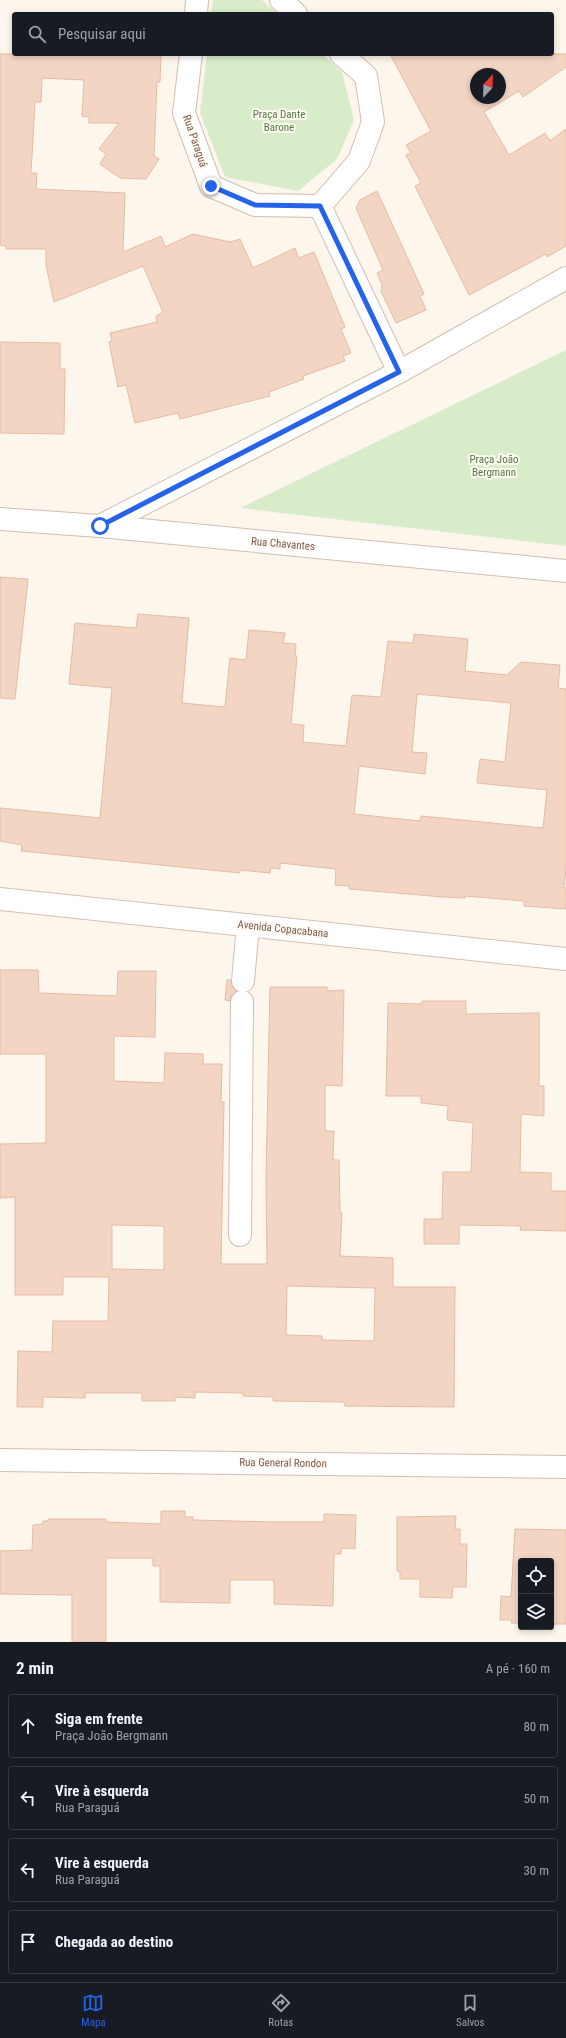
<!DOCTYPE html>
<html lang="pt">
<meta charset="utf-8">
<style>
body{margin:0;font-family:"Roboto Condensed",sans-serif;background:#242831;color:#f1f3f6}
.controls{position:absolute;right:12px;bottom:12px;display:grid;overflow:hidden;border-radius:4px;box-shadow:0 2px 6px #0003}
.controls button{width:36px;height:36px;display:grid;place-items:center;padding:0;border:0;border-bottom:1px solid #363941;background:#171b24;color:#f1f3f6;font:20px sans-serif}
.compass{position:absolute;left:470px;top:68px;width:36px;height:36px;border-radius:50%;background:#171b24;box-shadow:0 2px 6px #0003;rotate:22deg}
.stop{position:absolute;width:12px;height:12px;margin:-9px;border:3px solid #2563eb;border-radius:50%;background:#fff}
.stop.end{background:#2563eb;border-color:#fff;box-shadow:0 1px 4px #0008}
.list{margin:0;padding:0;list-style:none}
h2{display:flex;justify-content:space-between;align-items:center;height:52px;margin:0;padding:0 16px;font-size:17px}
h2 small{font-size:13px;font-weight:400;color:#9ea1a6}
.list li{display:grid;grid-template-columns:26px 1fr auto;gap:12px;align-items:center;box-sizing:border-box;height:64px;margin:0 8px 8px;padding:0 8px;border:1px solid #363941;border-radius:4px}
.list b{display:block;font-size:15px;white-space:nowrap}
.list p{margin:0;font-size:13px;white-space:nowrap;color:#9ea1a6}
.list em{font-size:13px;font-style:normal;color:#9ea1a6}
.icon{flex:none;width:22px;height:22px;fill:none;stroke:currentColor;stroke-width:2;stroke-linecap:round;stroke-linejoin:round}
.map{position:relative;flex:none;width:566px;height:1642px;overflow:hidden}
.search{position:absolute;background:#171b24;box-shadow:0 2px 6px #0003;left:12px;right:12px;top:12px;height:44px;display:flex;align-items:center;gap:10px;box-sizing:border-box;padding:0 14px;border-radius:4px;color:#9ea1a6;font-size:15px}
.sheet{height:340px;background:#171b24}
nav{display:flex;justify-content:space-around;align-items:center;box-sizing:border-box;height:56px;border-top:1px solid #363941;background:#171b24;font-size:11px;color:#9ea1a6}
nav a{display:grid;justify-items:center;gap:2px}
nav .on{color:#2563eb}
.map>svg:first-child{display:block}
.green{fill:#d8ecc9}
.building{fill:#f3d5c3;stroke:#e6bba3;fill-rule:evenodd}
.lines{fill:none;stroke-linecap:round;stroke-linejoin:round}
.street-casing{stroke:#d1beb0;stroke-width:24}
.secondary-casing{stroke:#d6c0b0;stroke-width:24}
.street{stroke:#fff;stroke-width:22}
.secondary{stroke:#fff;stroke-width:22}
.route{stroke:#2563eb;stroke-width:5}
.labels{text-anchor:middle;dominant-baseline:central;stroke-width:4;stroke-linejoin:round;paint-order:stroke}
.park-label{font-size:11px;fill:#537a41;stroke:#fffaf3}
.street-label{font-size:11px;fill:#7a5c4d;stroke:#fffaf3}
</style>
<div class="map">
<svg width="566" height="1642" viewBox="0 0 566 1642">
<rect width="100%" height="100%" fill="#fdf6ec"/>
<g class="green">
<polygon points="213,0 262,0 277,14 211,14"/>
<polygon points="207,54 322,54 342,72 354,120 337,159 298,191 225,177 200,113"/>
<polygon points="566,350 566,546 240,508"/>
</g>
<g class="building">
<polygon points="0,54 161,54 160,82 157,82 154,156 159,159 146,179 120,178 100,164 106,154 99,149 119,123 89,123 89,117 82,116 84,80 42,78 41,102 35,102 31,173 37,173 36,189 125,193 123,252 161,236 165,247 193,234 230,242 240,239 253,268 295,248 298,258 314,252 345,327 341,329 351,353 343,356 345,361 303,376 304,379 269,392 270,396 180,419 178,413 135,423 126,385 118,387 109,342 112,341 110,333 157,322 156,316 163,312 143,266 54,302 46,265 46,249 6,249 6,246 0,245"/>
<path d="M390,54H566V67L523,97L519,91L484,112L509,155L545,133L550,141L566,129V246L547,257L546,254L469,295L415,186L421,183L406,155L411,153L406,145L431,131ZM476,74H500V98H476Z"/>
<polygon points="377,191 424,294 420,296 426,310 396,323 381,291 382,285 377,273 383,270 356,208 360,200"/>
<polygon points="0,342 60,343 60,369 65,369 64,434 0,433"/>
<polygon points="0,577 28,579 15,699 0,698"/>
<path d="M138,614L189,618L182,703L225,707L230,658L246,660L249,630L285,633L283,643L296,644L295,656H297L291,724L304,725L303,742L346,746L352,695L381,697L388,641L413,643L414,634L468,639L465,671L507,675L521,662L560,665L558,688L566,689V868L564,888H566V909L524,906V901L465,896V898L443,897L349,889V886L335,885L336,869L280,863V869L271,868L270,873L240,870V873L21,851L22,845L0,841V808L100,818L112,688L69,684L75,623L136,628ZM417,694L511,703L505,762L480,759L477,783L547,790L543,828L421,816L420,821L354,814L359,766L425,774L427,753L412,752Z"/>
<path d="M0,970H38L39,993L117,996L118,971H156L155,1037L114,1036V1081L164,1083L165,1053L203,1054V1064H222L221,1102H224L221,1264H267L266,1178L270,987H327V991L344,990L342,1086L325,1085V1131H334L333,1160H339L340,1212L342,1213L340,1256L393,1258V1287H455L454,1407L345,1406L344,1402L273,1401V1397L243,1396V1393L195,1392V1398L175,1397V1401H142V1393H85V1398L43,1397V1407H17L18,1351L52,1352L53,1321H108L109,1277H63V1295H15V1197L0,1198V1144L46,1143V1054H0ZM112,1225L164,1226V1270L112,1269ZM287,1286L375,1288L374,1341L322,1340V1336L286,1335Z"/>
<polygon points="227,980 231,980 232,986 236,991 231,995 230,1001 225,1000"/>
<polygon points="422,1001 466,1001 466,1014 539,1013 539,1086 544,1086 544,1116 521,1114 520,1172 551,1173 551,1191 566,1191 566,1231 520,1230 521,1226 459,1225 459,1244 424,1244 424,1219 442,1219 443,1172 471,1172 473,1123 447,1120 448,1106 421,1103 421,1096 386,1096 388,1003 422,1004"/>
<polygon points="161,1511 185,1511 185,1517 193,1517 193,1520 273,1522 324,1522 324,1514 356,1515 355,1549 341,1548 341,1554 334,1554 333,1606 274,1604 274,1580 230,1580 230,1603 160,1602 160,1566 153,1566 153,1558 106,1558 106,1642 72,1642 72,1595 0,1594 0,1551 32,1550 33,1525 43,1524 43,1521 48,1521 48,1519 106,1519 106,1522 161,1524"/>
<polygon points="456,1516 455,1529 460,1529 460,1544 467,1544 466,1587 453,1587 452,1598 420,1597 420,1579 400,1579 400,1572 397,1571 397,1517"/>
<polygon points="515,1529 566,1530 566,1624 551,1624 551,1561 521,1561 521,1623 511,1623 512,1620 500,1620 501,1596 511,1597"/>
</g>
<g class="lines">
<defs>
<g id="street">
<polyline points="281,0 296,14"/>
<polyline points="196,14 197,0"/>
<polyline points="191,54 184,113 211,186 255,205 320,206"/>
<polyline points="320,206 399,372"/>
<polyline points="320,206 359,161 373,122 366,76 341,54"/>
<polyline points="0,519 100,526 566,571"/>
<polyline points="100,526 399,372 566,278"/>
<polyline points="243,981 248,925"/>
<polyline points="240,1235 242,1002"/>
<polyline points="0,1460 566,1467"/>
</g>
<polyline id="secondary" points="0,899 566,959"/>
</defs>
<use href="#street" class="street-casing"/>
<use href="#secondary" class="secondary-casing"/>
<use href="#street" class="street"/>
<use href="#secondary" class="secondary"/>
</g>
<g class="lines">
<polyline class="route" points="100,526 399,372 320,206 255,205 211,186"/>
</g>
<g class="labels">
<g class="park-label">
<text x="279" y="114">Praça Dante<tspan x="279" dy="13">Barone</tspan></text>
<text x="494" y="459">Praça João<tspan x="494" dy="13">Bergmann</tspan></text>
</g>
<g class="street-label">
<text transform="translate(195 141) rotate(71)">Rua Paraguá</text>
<text transform="translate(283 544) rotate(5)">Rua Chavantes</text>
<text transform="translate(283 929) rotate(6)">Avenida Copacabana</text>
<text transform="translate(283 1463) rotate(1)">Rua General Rondon</text>
</g>
</g>
</svg>
<div class="controls">
<button><svg class="icon" aria-label="locate" viewBox="0 0 24 24"><circle cx="12" cy="12" r="6"/><path d="M12 2v4M12 18v4M2 12h4M18 12h4"/></svg></button>
<button><svg class="icon" aria-label="layers" viewBox="0 0 24 24"><path d="M12 4l9 5-9 5-9-5zM3 14l9 5 9-5"/></svg></button>
</div>
<svg class="compass" viewBox="-18 -18 36 36"><path d="M0-13l5 13h-10z" fill="#e53935"/><path d="M0 13l5-13h-10z" fill="#9ea1a6"/></svg>
<div class="stop" style="left:100px;top:526px"></div>
<div class="stop end" style="left:211px;top:186px"></div>
<div class="search"><svg class="icon" aria-label="search" viewBox="0 0 24 24"><circle cx="10" cy="10" r="6"/><path d="M15 15l6 6"/></svg>Pesquisar aqui</div>
</div>
<section class="sheet">
<h2>2 min<small>A pé · 160 m</small></h2>
<ul class="list">
<li><svg class="icon" aria-label="ahead" viewBox="0 0 24 24"><path d="M12 20V5M6 11l6-6 6 6"/></svg><div><b>Siga em frente</b><p>Praça João Bergmann</p></div><em>80 m</em></li>
<li><svg class="icon" aria-label="left" viewBox="0 0 24 24"><path d="M17 20v-9H6M10 6l-5 5 5 5"/></svg><div><b>Vire à esquerda</b><p>Rua Paraguá</p></div><em>50 m</em></li>
<li><svg class="icon" aria-label="left" viewBox="0 0 24 24"><path d="M17 20v-9H6M10 6l-5 5 5 5"/></svg><div><b>Vire à esquerda</b><p>Rua Paraguá</p></div><em>30 m</em></li>
<li><svg class="icon" aria-label="arrive" viewBox="0 0 24 24"><path d="M6 21V4h12l-3 4 3 4H6"/></svg><div><b>Chegada ao destino</b></div></li>
</ul>
</section>
<nav>
<a class="on"><svg class="icon" aria-label="map" viewBox="0 0 24 24"><path d="M3 6l6-2 6 2 6-2v14l-6 2-6-2-6 2zM9 4v14M15 6v14"/></svg>Mapa</a>
<a><svg class="icon" aria-label="directions" viewBox="0 0 24 24"><path d="M12 3l9 9-9 9-9-9zM9 14v-3h6M13 9l2 2-2 2"/></svg>Rotas</a>
<a><svg class="icon" aria-label="saved" viewBox="0 0 24 24"><path d="M7 4h10v16l-5-4-5 4z"/></svg>Salvos</a>
</nav>
